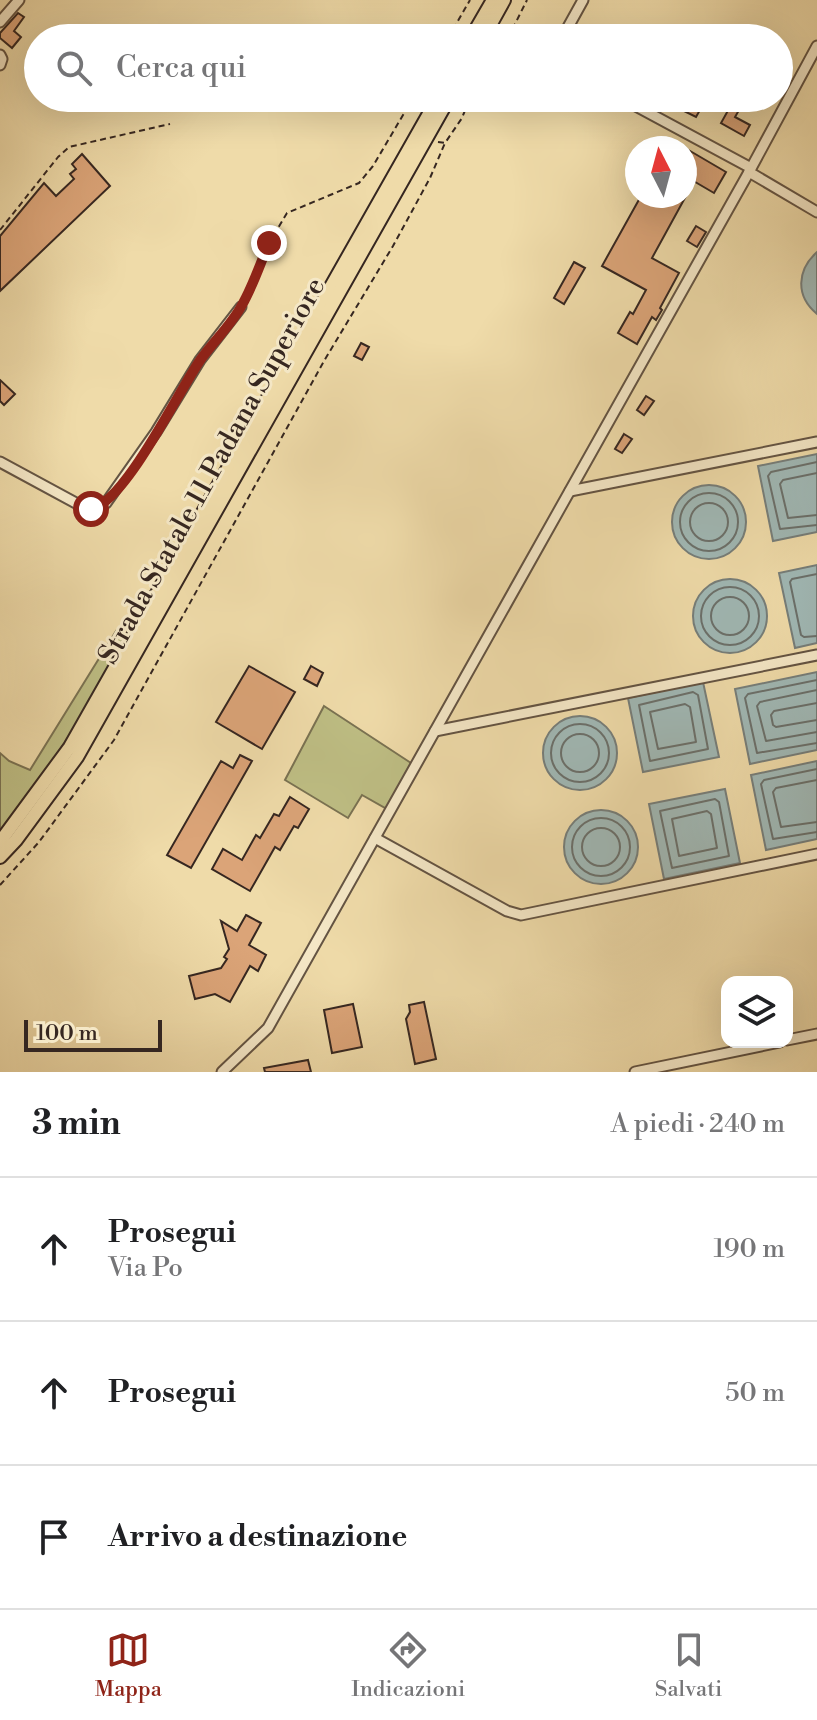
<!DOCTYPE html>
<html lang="it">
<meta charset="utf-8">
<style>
body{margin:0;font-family:"Libre Bodoni",serif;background:#f6f6f6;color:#202124}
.controls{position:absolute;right:24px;bottom:24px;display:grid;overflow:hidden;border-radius:16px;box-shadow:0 8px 32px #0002}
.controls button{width:72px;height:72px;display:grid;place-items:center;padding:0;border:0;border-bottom:2px solid #e0e0e0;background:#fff;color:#202124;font:40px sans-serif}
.compass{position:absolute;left:625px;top:136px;width:72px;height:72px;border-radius:50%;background:#fff;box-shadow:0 8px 32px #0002;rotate:354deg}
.scale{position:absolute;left:24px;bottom:20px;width:138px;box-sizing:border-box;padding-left:8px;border:4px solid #362721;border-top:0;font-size:22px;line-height:28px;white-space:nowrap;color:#362721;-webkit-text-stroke:6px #f5e8c7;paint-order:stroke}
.stop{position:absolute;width:24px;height:24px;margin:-18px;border:6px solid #8f2418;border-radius:50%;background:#fff}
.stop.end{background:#8f2418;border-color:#fff;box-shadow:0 2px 8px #0008}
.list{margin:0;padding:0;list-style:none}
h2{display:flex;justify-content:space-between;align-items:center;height:104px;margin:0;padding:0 32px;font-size:34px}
h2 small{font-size:26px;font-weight:400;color:#757577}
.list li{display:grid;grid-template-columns:52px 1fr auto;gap:24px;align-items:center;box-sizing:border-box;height:144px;padding:0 32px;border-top:2px solid #e0e0e0}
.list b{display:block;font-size:30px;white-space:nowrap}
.list p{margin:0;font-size:26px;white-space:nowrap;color:#757577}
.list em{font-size:26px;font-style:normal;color:#757577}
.icon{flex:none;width:44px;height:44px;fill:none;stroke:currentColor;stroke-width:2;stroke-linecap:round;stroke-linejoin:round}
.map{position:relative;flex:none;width:817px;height:1072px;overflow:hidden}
.search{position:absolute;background:#fff;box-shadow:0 8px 32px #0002;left:24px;right:24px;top:24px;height:88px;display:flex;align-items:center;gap:20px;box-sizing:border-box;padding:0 28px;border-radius:44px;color:#757577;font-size:30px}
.sheet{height:536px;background:#fff}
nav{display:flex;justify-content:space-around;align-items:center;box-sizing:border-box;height:112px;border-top:2px solid #e0e0e0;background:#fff;font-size:22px;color:#757577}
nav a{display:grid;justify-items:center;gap:4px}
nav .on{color:#8f2418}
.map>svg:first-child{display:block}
.green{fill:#bebe84;stroke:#7a7252;stroke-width:2}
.water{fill:#a0b8b5;stroke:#767e7a;stroke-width:2}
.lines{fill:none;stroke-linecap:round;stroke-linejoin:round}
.shore{stroke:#6b706b;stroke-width:2}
.building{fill:#dba478;stroke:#362721;stroke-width:2}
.minor-casing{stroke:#645443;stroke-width:13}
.highway-casing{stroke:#362721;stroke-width:16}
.path{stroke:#362721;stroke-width:2;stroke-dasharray:6 4;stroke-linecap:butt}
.minor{stroke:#f5e8c7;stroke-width:9}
.highway{stroke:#efdba9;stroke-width:12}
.route{stroke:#8f2418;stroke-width:10}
.labels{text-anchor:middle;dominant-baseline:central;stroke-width:6;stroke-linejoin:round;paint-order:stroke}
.street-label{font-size:28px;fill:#362721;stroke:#f5e8c7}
</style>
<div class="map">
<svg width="817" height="1072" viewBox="0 0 817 1072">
<rect width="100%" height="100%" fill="#efdba9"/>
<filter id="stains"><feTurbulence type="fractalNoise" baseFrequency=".0025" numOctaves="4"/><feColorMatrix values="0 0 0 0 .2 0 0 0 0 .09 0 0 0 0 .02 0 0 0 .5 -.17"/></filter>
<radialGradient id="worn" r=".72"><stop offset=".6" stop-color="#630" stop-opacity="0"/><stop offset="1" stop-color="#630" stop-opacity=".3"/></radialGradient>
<g class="green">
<path d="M116,631L128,636C90,704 50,771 0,832V753L9,761L30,770Z"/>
<polygon points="324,706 411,763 387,809 362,795 348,818 285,780"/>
</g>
<g class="water">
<path d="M817,252V314C795,296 797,270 817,252Z"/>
<polygon points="817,454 817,532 773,541 758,466"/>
<circle cx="709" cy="522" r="37"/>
<polygon points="817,565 817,643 795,648 779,573"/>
<circle cx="730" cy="616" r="37"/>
<polygon points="817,672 817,750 750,764 735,689"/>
<polygon points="703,682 719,757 643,772 628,698"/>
<circle cx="580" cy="753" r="37"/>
<polygon points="817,761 817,839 766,850 751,775"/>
<polygon points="725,789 740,863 664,879 649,804"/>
<circle cx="601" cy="847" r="37"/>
</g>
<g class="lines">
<g class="shore">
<polyline points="817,462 771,472 768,476 780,529 817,525"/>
<polyline points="817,473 783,480 780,484 788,518 817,515"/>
<circle cx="709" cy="522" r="29"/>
<circle cx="709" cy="522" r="19"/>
<polyline points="817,574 792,579 790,582 801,635 804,637 817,636"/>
<circle cx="730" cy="616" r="29"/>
<circle cx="730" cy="616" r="19"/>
<polyline points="817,680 748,694 745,698 757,753 817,743"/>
<polyline points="817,690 760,702 757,706 766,741 817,732"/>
<polygon points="693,692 698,695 708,749 650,761 639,705"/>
<polyline points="817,703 774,711 771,715 773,725 776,727 817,720"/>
<polygon points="685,704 690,707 696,742 658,749 650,712"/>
<circle cx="580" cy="753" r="29"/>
<circle cx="580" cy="753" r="19"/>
<polyline points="817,769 764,780 761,784 773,839 817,832"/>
<polyline points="817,780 776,788 773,792 781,827 817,822"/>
<polygon points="715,799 719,802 729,856 672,868 660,811"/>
<polygon points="707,811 711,814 717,848 679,856 672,819"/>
<circle cx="601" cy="847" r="29"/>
<circle cx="601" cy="847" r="19"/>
</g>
</g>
<g class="building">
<polygon points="18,13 24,17 14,31 21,37 12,48 0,38 0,33"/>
<polygon points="686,98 695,98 704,103 696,117 680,109"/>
<polygon points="735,98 746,98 735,117 750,125 744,136 721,123"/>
<polygon points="685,148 726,172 714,193 685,176"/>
<polygon points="82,154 110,186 0,291 0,236 44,183 56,196 74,179 70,174 76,169 72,164"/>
<polygon points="641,196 686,196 652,258 679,273 660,308 662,310 656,320 652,317 637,344 618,333 630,312 633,314 646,290 602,266"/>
<polygon points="696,226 706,232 697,247 687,241"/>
<polygon points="574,262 585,268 564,304 554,298"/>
<polygon points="361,343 369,347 362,360 354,356"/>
<polygon points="0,380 15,394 4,405 0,401"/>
<polygon points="646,396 654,401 644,415 637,410"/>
<polygon points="624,434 632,439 622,453 615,449"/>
<polygon points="249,666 295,692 262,749 216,722"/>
<polygon points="311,666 323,673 317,686 304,679"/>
<polygon points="240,755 252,761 191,868 167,855 221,761 233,768"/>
<polygon points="290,797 309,809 298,828 294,826 280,850 275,847 250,891 212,869 223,849 242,860 256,835 260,838 274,814 279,816"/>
<polygon points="246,915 261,923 249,945 266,955 258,971 250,966 230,1002 215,994 195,999 189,976 221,968 227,959 224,957 229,949 221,921 237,931"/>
<polygon points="424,1002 436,1059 415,1064 406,1019 410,1012 409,1005"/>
<polygon points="353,1004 362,1047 332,1053 324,1010"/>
<polygon points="308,1060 311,1072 265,1072 264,1068"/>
</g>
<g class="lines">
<defs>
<g id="minor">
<polyline points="0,22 19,0"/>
<polyline points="562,38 583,0"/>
<polyline points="817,46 749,172 817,212"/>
<polyline points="0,55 2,59 0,65"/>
<polyline points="621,98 751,168"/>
<polyline points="0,462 85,508 98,508 106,503 156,432 200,360 241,307"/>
<polyline points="570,491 817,442"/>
<polyline points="435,731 817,655"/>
<polyline points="375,838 507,911 521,915 817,854"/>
<polyline points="787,1040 817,1034"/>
<polyline points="222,1072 268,1028 749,172"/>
<polyline points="635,1072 780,1042"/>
</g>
<g id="highway">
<polyline points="471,38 493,0"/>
<polyline points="483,38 504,0"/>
<polyline points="0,842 70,747 438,98"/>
<polyline points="0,857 16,840 77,757 449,98"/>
</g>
</defs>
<use href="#minor" class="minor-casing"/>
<use href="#highway" class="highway-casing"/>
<g class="path">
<polyline points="448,38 470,0"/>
<polyline points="508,38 527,0"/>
<polyline points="438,142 445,143 462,118 470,98"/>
<polyline points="0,230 58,157 69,147 170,124"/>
<polyline points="245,299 269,243 287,213 359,183 373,166 413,98"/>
<polyline points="0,885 39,842 114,740 324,361 393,246 430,178 445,143"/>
</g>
<use href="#minor" class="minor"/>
<use href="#highway" class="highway"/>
</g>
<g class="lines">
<path class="route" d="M91,509C125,503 179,390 201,359C214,341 232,324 242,305C253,286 260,264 269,243"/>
</g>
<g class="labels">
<g class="street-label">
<text transform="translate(212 471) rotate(-61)">Strada Statale 11 Padana Superiore</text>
</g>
</g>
<rect width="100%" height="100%" filter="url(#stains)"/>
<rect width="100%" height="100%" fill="url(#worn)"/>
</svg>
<div class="controls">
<button><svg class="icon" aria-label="layers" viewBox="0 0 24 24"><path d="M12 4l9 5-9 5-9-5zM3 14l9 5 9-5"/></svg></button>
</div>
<svg class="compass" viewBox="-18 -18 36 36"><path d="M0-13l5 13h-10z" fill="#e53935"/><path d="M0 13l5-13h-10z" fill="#757577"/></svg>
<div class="scale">100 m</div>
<div class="stop" style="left:91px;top:509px"></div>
<div class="stop end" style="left:269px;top:243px"></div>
<div class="search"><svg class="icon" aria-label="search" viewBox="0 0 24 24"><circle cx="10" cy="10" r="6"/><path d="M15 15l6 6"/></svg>Cerca qui</div>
</div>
<section class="sheet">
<h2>3 min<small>A piedi · 240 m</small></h2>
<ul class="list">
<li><svg class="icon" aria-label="ahead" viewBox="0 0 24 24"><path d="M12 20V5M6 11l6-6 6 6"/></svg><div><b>Prosegui</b><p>Via Po</p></div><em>190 m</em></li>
<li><svg class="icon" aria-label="ahead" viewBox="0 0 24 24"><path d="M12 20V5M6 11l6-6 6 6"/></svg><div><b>Prosegui</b></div><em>50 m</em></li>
<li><svg class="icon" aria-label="arrive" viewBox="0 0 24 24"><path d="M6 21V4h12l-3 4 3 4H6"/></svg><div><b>Arrivo a destinazione</b></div></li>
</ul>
</section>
<nav>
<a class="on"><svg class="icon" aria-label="map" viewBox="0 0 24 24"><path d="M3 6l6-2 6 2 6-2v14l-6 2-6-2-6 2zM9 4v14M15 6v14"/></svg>Mappa</a>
<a><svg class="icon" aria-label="directions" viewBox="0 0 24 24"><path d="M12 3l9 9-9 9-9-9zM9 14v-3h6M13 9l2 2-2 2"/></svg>Indicazioni</a>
<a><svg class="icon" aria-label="saved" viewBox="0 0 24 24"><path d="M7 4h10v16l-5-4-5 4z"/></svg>Salvati</a>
</nav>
